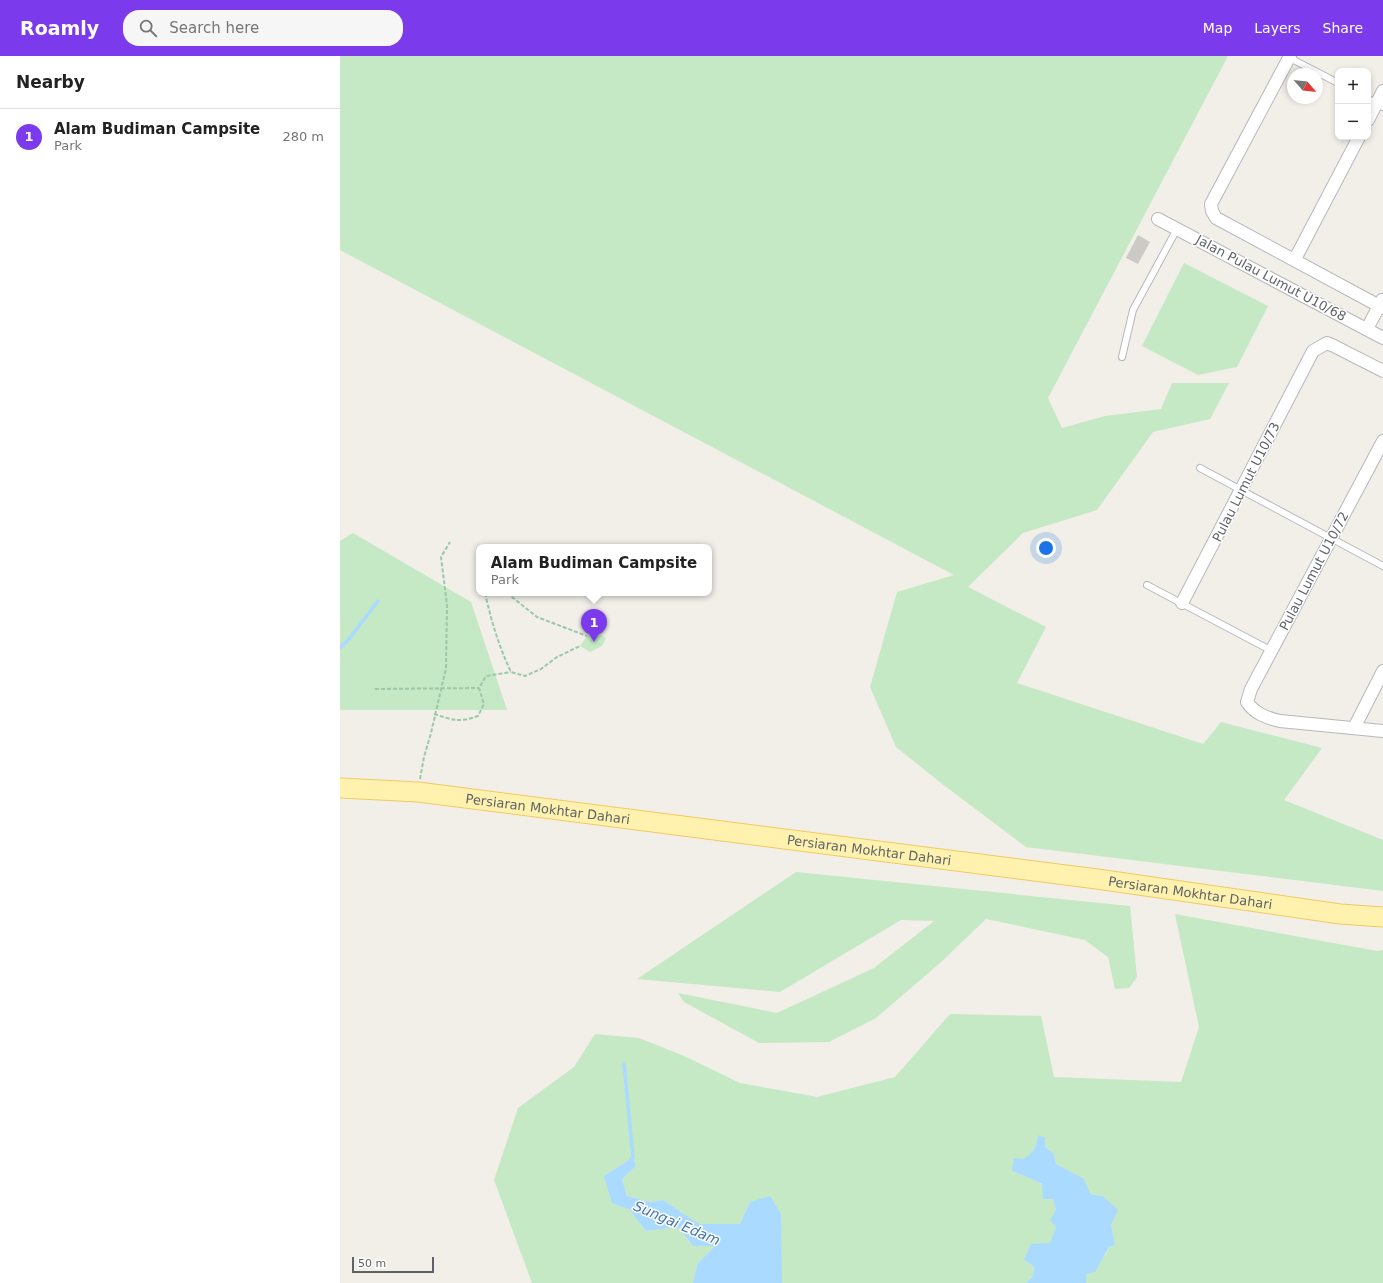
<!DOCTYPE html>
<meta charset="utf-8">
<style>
body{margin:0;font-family:"DejaVu Sans",sans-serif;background:#f6f6f6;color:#222}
.controls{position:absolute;right:12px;top:12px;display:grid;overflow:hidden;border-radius:8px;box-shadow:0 2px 6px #0003}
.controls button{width:36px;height:36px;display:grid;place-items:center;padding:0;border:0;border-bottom:1px solid #e0e0e0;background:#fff;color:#222;font:20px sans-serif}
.compass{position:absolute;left:947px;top:12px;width:36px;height:36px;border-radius:50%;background:#fff;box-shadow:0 2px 6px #0003;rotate:118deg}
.scale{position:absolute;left:12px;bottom:10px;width:82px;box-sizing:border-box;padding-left:4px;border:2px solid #5f6368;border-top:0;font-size:11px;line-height:14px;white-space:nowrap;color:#5f6368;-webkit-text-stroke:3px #fff;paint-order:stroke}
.you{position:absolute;left:706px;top:492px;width:14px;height:14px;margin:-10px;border:3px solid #fff;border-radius:50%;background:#1a73e8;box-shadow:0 0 0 6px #1a73e833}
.badge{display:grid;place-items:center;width:26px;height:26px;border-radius:50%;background:#7c3aed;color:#fff;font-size:13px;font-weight:700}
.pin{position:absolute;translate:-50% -33px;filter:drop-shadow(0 1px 2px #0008)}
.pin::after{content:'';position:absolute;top:21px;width:14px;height:12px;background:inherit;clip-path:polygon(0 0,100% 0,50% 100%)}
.popup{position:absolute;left:136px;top:488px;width:236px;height:52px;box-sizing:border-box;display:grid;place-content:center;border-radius:8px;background:#fff;filter:drop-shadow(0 1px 3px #0005);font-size:13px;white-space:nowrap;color:#767676}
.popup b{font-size:15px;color:#222}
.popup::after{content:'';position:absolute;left:50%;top:100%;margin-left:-8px;border:8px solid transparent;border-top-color:#fff}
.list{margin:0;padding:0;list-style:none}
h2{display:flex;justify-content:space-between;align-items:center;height:52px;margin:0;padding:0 16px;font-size:17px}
h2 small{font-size:13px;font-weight:400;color:#767676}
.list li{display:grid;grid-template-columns:26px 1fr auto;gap:12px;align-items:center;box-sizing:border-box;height:56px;padding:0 16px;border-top:1px solid #e0e0e0}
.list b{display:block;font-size:15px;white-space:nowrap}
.list p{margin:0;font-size:13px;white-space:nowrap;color:#767676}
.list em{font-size:13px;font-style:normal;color:#767676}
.icon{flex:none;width:22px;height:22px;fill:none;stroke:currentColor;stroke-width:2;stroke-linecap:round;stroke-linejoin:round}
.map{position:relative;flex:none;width:1043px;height:1227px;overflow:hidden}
header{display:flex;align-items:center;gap:24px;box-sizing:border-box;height:56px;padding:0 20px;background:#7c3aed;color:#fff}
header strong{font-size:19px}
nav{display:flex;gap:22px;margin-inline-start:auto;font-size:14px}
.search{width:280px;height:36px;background:#f6f6f6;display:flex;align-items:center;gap:10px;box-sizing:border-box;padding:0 14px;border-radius:16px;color:#767676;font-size:15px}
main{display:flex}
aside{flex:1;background:#fff}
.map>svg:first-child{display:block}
.green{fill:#c5e8c5}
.water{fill:#aadaff}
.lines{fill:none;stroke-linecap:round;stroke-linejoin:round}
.stream{stroke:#aadaff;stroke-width:3.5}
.building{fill:#cccac5}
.service-casing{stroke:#b5b8bc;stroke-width:8}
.minor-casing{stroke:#b5b8bc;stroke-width:14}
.primary-casing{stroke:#f2c960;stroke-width:21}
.path{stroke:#9cc7a9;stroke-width:2;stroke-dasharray:4 2;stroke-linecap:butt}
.service{stroke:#fff;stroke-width:6}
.minor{stroke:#fff;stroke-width:12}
.primary{stroke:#fff2af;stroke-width:19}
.labels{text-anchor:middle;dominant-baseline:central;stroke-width:3;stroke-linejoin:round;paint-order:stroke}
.street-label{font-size:13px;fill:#5f6368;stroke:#fff}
.water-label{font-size:14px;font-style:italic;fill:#4174aa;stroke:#fff}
</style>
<header>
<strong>Roamly</strong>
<div class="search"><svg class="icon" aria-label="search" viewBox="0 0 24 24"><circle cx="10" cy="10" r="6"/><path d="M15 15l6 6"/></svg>Search here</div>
<nav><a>Map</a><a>Layers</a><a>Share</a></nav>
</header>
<main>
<aside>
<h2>Nearby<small></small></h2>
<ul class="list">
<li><span class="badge">1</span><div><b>Alam Budiman Campsite</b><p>Park</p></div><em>280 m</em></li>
</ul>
</aside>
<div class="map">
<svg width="1043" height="1227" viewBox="0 0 1043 1227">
<rect width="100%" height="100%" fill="#f1efe8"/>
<g class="green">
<polygon points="0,0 888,0 708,342 722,372 765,360 821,353 832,327 889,327 870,363 813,376 757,454 683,477 628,531 706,571 677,627 863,688 881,666 982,692 944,744 1043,784 1043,835 686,791 601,727 556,691 530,631 557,536 614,519 0,194"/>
<polygon points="844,207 928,250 897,311 858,319 802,290"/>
<polygon points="13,477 131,546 167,654 0,654 0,485"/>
<polygon points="257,577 266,582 262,590 250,596 240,590 247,580"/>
<polygon points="456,816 790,850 797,921 789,932 775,933 768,901 745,884 646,863 600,907 536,962 489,986 419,987 344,946 338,937 437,957 534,912 594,865 561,864 440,936 297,923"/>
<path d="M835,858L1037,895L1043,894V1227H746V1218L766,1198L769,1191L775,1189L763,1140L750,1138L726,1114L716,1108L714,1098L705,1091L698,1080L696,1091L693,1097L672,1115C682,1119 693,1122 701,1128C719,1141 721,1169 710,1188C706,1195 696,1203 694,1211C693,1213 693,1217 693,1220L686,1227H442L410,1146L400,1168H359L323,1144L310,1146L287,1140L282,1123L296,1110L293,1101L264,1120L306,1175L338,1171L353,1190H375L357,1208L353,1227H192L154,1124L178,1052L234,1011L255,978L299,982L344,1000L400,1027L477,1041L555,1021L610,958L701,960L714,1021L841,1026L859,971Z"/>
</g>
<g class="water">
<path d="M698,1079L705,1082V1091L714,1098L716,1108L744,1123L750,1138L763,1140L778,1154L771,1169L775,1189L769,1191L755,1216L746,1218V1227H686L693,1220L694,1210L684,1204L691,1188L710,1187L716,1171L710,1164L716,1154L713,1143H703L702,1128L692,1123L672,1115L674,1102L684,1103C695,1095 696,1092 698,1079Z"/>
<polygon points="293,1101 296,1110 282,1123 287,1140 310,1146 323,1144 359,1168 400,1168 410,1146 430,1140 441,1158 442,1227 353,1227 357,1208 375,1190 353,1190 338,1171 306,1175 289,1153 272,1147 264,1120"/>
</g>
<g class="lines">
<g class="stream">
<polyline points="0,592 9,583 38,545"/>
<polyline points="284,1008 293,1101 291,1104"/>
</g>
</g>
<polygon class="building" points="798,179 810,186 798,208 786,202"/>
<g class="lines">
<defs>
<g id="service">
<polyline points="948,1 998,27"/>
<polyline points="1028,43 1043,51"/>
<polyline points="782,301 793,254 837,173"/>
<polyline points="860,412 1043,510"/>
<polyline points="807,529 932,595"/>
</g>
<g id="minor">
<polyline points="950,0 871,148 872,155 876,162 1043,252"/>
<polyline points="1028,64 1043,35"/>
<polyline points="818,163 1043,282"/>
<polyline points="955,203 1019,81"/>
<polyline points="1027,273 1042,244"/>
<path d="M1043,385L911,633L907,646C915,658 927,662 940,665L1043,675"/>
<polyline points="842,547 973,295 987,287 994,290 1043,315"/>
<polyline points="1014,672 1043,615"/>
</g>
<g id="primary">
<path id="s1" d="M0,732L78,736L757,823L1000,858L1043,861"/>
</g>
</defs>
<use href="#service" class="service-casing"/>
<use href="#minor" class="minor-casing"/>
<use href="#primary" class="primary-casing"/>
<g class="path">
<path d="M145,537C151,564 159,591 171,616L185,620L201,613L217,601L240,590"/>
<polyline points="167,537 197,561 247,580"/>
<polyline points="35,633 139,632"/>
<path d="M94,658C113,664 119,667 138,660L144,648L139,632L146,620L171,616"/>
<polyline points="80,723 84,701 91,677 106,612 107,549 101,501 110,486"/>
</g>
<use href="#service" class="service"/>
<use href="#minor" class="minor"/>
<use href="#primary" class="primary"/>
</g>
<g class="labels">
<g class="street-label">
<text transform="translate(931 222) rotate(28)">Jalan Pulau Lumut U10/68</text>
<text transform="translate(906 426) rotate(-63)">Pulau Lumut U10/73</text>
<text transform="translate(974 515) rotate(-62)">Pulau Lumut U10/72</text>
<text stroke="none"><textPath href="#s1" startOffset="209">Persiaran Mokhtar Dahari</textPath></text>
<text stroke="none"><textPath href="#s1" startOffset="533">Persiaran Mokhtar Dahari</textPath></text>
<text stroke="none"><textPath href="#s1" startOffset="857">Persiaran Mokhtar Dahari</textPath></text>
</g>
<g class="water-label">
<text transform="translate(337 1167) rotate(23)">Sungai Edam</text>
</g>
</g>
</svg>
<div class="controls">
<button>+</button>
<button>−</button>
</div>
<svg class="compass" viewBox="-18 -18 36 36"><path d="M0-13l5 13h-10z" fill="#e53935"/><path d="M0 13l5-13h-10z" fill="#767676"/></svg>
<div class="scale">50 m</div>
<div class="you"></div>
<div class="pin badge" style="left:254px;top:586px">1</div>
<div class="popup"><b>Alam Budiman Campsite</b>Park</div>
</div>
</main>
